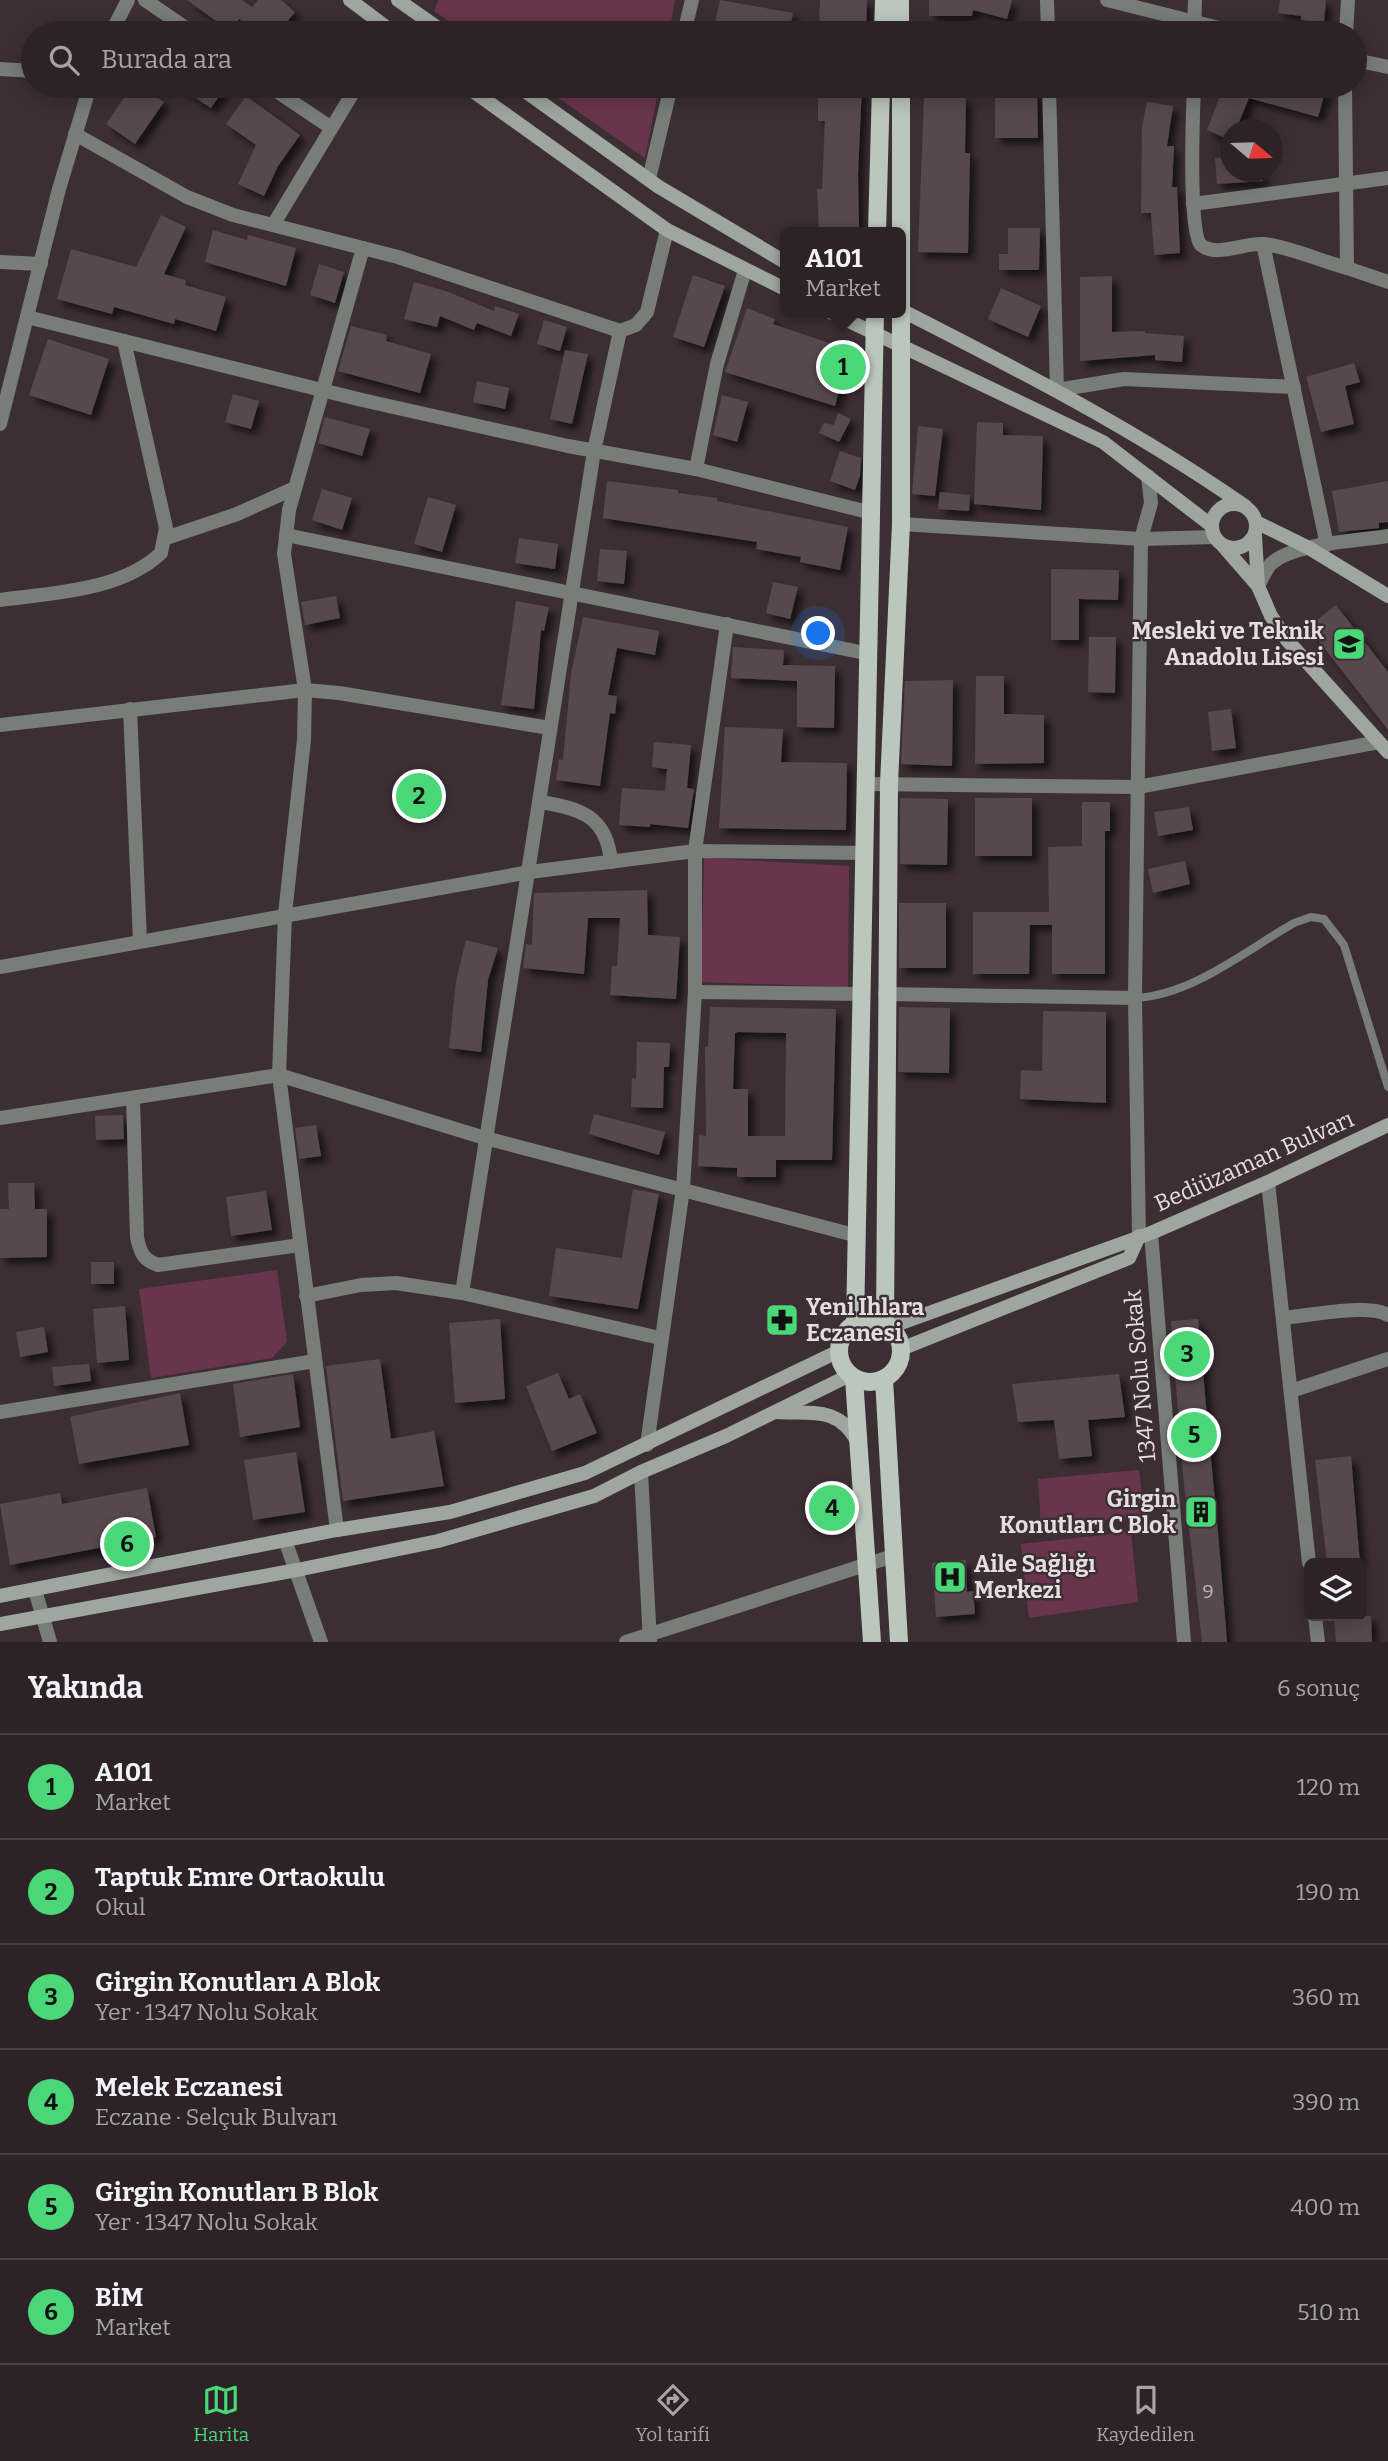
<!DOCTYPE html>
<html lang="tr">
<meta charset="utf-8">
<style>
body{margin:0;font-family:Bitter,serif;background:#352b2f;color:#f1f3f6}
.controls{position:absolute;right:21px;bottom:21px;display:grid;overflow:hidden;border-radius:10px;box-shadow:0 4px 18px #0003}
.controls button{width:63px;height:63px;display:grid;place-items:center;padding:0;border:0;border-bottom:2px solid #484044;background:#2d2327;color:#f1f3f6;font:35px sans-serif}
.compass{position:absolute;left:1220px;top:119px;width:63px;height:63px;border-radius:50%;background:#2d2327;box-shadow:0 4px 18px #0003;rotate:109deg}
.you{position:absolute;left:819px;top:634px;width:24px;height:24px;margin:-18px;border:5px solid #fff;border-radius:50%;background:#1a73e8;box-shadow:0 0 0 10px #1a73e833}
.badge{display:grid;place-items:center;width:46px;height:46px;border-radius:50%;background:#49d778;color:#111;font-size:23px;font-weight:700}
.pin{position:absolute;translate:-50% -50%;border:4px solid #fff;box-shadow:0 2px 7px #0006}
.popup{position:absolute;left:780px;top:227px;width:126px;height:91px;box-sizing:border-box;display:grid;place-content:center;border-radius:10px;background:#2d2327;filter:drop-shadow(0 2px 5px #0005);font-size:23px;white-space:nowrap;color:#a7a4a7}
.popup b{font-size:26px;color:#f1f3f6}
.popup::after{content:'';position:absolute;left:50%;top:100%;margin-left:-14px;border:14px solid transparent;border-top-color:#2d2327}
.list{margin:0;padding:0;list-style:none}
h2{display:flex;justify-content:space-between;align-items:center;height:91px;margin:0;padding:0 28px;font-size:30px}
h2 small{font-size:23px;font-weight:400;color:#a7a4a7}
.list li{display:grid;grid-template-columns:46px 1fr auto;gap:21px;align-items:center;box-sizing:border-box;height:105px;padding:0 28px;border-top:2px solid #484044}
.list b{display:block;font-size:26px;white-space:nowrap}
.list p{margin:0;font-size:23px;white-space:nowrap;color:#a7a4a7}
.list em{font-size:23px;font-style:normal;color:#a7a4a7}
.icon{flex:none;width:38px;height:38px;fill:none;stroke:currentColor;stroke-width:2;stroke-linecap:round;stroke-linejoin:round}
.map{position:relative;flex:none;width:1388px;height:1642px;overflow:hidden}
.search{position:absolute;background:#2d2327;box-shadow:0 4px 18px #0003;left:21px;right:21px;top:21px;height:77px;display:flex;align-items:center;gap:18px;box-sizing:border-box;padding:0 24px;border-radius:38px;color:#a7a4a7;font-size:26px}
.sheet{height:721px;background:#2d2327}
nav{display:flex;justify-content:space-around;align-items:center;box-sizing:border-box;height:98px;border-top:2px solid #484044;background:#2d2327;font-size:19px;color:#a7a4a7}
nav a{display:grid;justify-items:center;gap:4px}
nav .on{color:#49d778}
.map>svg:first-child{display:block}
.green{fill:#6b344d}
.building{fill:#56484e;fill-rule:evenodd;filter:url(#shadow)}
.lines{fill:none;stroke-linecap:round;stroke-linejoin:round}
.lane{stroke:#787d79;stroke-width:8}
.street{stroke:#787d79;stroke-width:14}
.secondary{stroke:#9ea69f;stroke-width:14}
.primary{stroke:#bbc6bd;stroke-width:18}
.labels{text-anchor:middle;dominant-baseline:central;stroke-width:5;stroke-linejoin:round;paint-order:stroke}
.number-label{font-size:19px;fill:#c2b8bc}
.poi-label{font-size:23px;font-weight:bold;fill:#e6dde0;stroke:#3c2f34;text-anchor:end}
.street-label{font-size:23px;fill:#e6dde0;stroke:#3c2f34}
</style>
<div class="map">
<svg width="1388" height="1642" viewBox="0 0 1388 1642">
<defs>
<filter id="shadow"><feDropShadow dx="6" dy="6" stdDeviation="3.5" flood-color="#0009"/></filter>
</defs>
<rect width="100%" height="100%" fill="#3c2f34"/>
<g class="green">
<polygon points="438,0 675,0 669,33 466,33 434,11"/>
<polygon points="541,86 659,86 645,158"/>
<polygon points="704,858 849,866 848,987 701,982"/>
<polygon points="277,1270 287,1342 272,1358 151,1378 139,1289"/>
<polygon points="1139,1470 1144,1516 1041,1526 1038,1479"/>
<polygon points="1131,1532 1138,1602 1029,1618 1021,1544"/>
</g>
<g class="building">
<polygon points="187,0 242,0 252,7 258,0 281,0 295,12 278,33 257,33 239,19 230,31"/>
<polygon points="720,0 793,13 789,33 713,33"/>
<polygon points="820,0 867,0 866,33 819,32"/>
<polygon points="929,0 1012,0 1007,19 973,10 972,16 929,16"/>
<polygon points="1280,0 1326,0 1324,22 1301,20 1301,16 1278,13"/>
<polygon points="132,86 140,86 164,102 135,144 106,124"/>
<polygon points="177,86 226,86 211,108"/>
<polygon points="818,86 862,86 858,174 859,232 819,232 817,189 822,189 825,121 818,121"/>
<polygon points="1218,86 1327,86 1318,117 1249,98 1236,130 1230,130 1230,140 1207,130 1222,91 1218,90"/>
<polygon points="995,91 1037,91 1038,138 995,138"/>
<polygon points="246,96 300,135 278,166 264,196 238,184 256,145 226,124"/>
<polygon points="924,97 966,97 965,153 970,153 968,253 918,252"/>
<polygon points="1147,102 1173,106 1167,146 1174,146 1172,187 1177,187 1180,253 1154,255 1151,213 1141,213 1142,127"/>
<polygon points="1230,157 1230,172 1262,172 1263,181 1217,184 1215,158"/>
<polygon points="161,215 186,227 164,274 186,280 185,285 226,297 216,331 175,319 174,324 114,307 112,314 57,299 71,249 136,267"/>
<polygon points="1008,228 1040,228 1039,270 999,270 999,254 1008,254"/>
<polygon points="213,230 247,240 248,235 296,248 286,286 205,262"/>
<polygon points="319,264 344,272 335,303 310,295"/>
<polygon points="693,275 725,286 704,347 673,337"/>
<polygon points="1112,276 1112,332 1145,331 1145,333 1184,336 1182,362 1155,360 1155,355 1080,361 1080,277"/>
<polygon points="414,282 446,291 494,311 495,306 519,314 511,336 477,323 474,330 440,316 437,327 404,319"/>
<polygon points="1001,288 1041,306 1028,337 988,319"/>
<polygon points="747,308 775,319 773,324 850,350 835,406 725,372"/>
<polygon points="544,320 567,327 560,351 537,344"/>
<polygon points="351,326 387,335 386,341 431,354 420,393 338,371"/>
<polygon points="48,339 109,359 91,415 29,395"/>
<polygon points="565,350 588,354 572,424 550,419"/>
<polygon points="1354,363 1360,382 1345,386 1354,424 1321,432 1306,377"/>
<polygon points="477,381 509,388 505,409 473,402"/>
<polygon points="233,394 259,401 251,429 225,422"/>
<polygon points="722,395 748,402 737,442 713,435"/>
<polygon points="838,413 851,419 839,442 819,433 824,423 834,425"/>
<polygon points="325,417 370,429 362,456 318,443"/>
<polygon points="977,422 1003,423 1003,435 1043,436 1041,510 974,504"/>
<polygon points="918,426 943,429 935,496 912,494"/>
<polygon points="840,451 861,458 860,476 855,490 830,481"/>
<polygon points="607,481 678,490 678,493 717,498 717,501 848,527 840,570 800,562 801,557 756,549 757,542 603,518"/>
<polygon points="1388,481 1388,522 1379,523 1379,528 1339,532 1332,491"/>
<polygon points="322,489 352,498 342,530 312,520"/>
<polygon points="940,492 970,495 969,511 938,509"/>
<polygon points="428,497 456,505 442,552 414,544"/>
<polygon points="519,538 558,544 555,569 515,563"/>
<polygon points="600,549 627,551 624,584 597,581"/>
<polygon points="1051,569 1119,570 1118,600 1079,599 1079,640 1051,640"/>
<polygon points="773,582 798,587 790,619 766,613"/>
<polygon points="336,596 340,618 305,625 301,602"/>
<polygon points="516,601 549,607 544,631 541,630 534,709 501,705"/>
<polygon points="1336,605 1388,672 1388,730 1308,627"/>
<polygon points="583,617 659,631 655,655 617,648 608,695 617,696 615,714 610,713 600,786 556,780 559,759 563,760 571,674"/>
<polygon points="1089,637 1116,637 1115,693 1088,692"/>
<polygon points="733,647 784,650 783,665 835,666 834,728 797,727 797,681 731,678"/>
<polygon points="976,676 1004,676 1004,714 1044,715 1044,763 975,764"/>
<polygon points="953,680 952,766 901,764 905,681"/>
<polygon points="1231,709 1236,748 1212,751 1208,712"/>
<polygon points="725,727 783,729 781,762 847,763 846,830 719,828"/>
<polygon points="654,742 691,745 687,788 694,789 688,828 650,824 650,827 619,825 622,788 665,791 667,769 652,767"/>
<polygon points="900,798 948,799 947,865 900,864"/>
<rect x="975" y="798" width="57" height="58"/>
<polygon points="1082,802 1110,802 1110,831 1105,831 1105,974 1052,974 1052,925 1030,925 1029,974 973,974 973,912 1049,912 1048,847 1082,846"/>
<polygon points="1189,807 1193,830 1158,836 1154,812"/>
<polygon points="1185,861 1190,884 1153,893 1148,869"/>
<polygon points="647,890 648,935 680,937 676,999 610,995 612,966 617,966 620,918 588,918 584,974 523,968 526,944 532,945 534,893"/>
<rect x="899" y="903" width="47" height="65"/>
<polygon points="466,940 498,948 488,980 481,1052 449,1048 456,981"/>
<path d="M710,1007L836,1009L832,1160H776V1177H737V1168L698,1166L699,1135L706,1136L705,1047H708ZM738,1032L786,1033L785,1136H748V1089H733L735,1033Z"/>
<polygon points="899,1007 950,1008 949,1073 898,1072"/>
<polygon points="1043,1011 1106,1012 1106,1103 1020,1099 1021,1070 1042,1071"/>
<polygon points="637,1042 670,1043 669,1067 664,1067 663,1108 631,1107 632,1078 636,1079"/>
<polygon points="594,1114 665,1132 659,1155 589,1134"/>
<polygon points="123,1115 124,1139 96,1140 95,1116"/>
<polygon points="316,1125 321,1156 299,1159 295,1128"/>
<polygon points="8,1183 34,1183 35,1209 47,1209 47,1257 0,1258 0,1209 9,1209"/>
<polygon points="633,1189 659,1194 638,1309 549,1296 556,1248 622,1258"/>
<polygon points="266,1191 272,1230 231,1236 226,1197"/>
<rect x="91" y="1262" width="23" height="22"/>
<polygon points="125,1306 129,1360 97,1363 93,1309"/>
<polygon points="500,1319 505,1399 455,1403 449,1323"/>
<polygon points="1198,1319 1219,1544 1227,1642 1202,1642 1183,1475 1171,1321"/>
<polygon points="44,1327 48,1352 20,1357 16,1332"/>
<polygon points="380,1359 391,1439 434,1431 444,1486 343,1501 326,1366"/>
<polygon points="89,1364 91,1381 54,1386 52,1367"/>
<polygon points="558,1373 569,1399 580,1394 597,1433 552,1451 526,1386"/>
<polygon points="293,1374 300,1427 240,1437 233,1384"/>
<polygon points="1119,1374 1125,1417 1088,1420 1092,1456 1059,1459 1054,1420 1018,1422 1012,1384"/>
<polygon points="180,1393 189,1445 79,1464 70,1417"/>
<polygon points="296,1452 305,1512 253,1520 244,1460"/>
<polygon points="1351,1456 1360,1563 1327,1563 1315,1460"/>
<polygon points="147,1488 156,1537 10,1565 0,1504 60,1493 62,1504"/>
<polygon points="966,1560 967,1592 973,1591 975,1614 936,1617 932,1563"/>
<polygon points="1334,1616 1371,1616 1372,1642 1336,1642"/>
</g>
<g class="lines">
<path class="lane" d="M1135,998C1192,995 1245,951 1294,923L1311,917L1324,919L1344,945L1388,1087"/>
<g class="street">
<polyline points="145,0 193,33"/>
<polyline points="1047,0 1048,33"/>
<polyline points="1107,0 1239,33"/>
<polyline points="111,33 128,0"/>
<polyline points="684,33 692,0"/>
<polyline points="1194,33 1195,0"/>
<polyline points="1346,33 1348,0"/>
<polyline points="1355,60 1388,67"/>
<polyline points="0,69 33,71"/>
<polyline points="269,86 330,127"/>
<polyline points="1049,86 1057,390 1124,379 1294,387"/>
<path d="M1194,86C1193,110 1188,234 1201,245C1216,258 1246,242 1264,244C1291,247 1320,261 1347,268"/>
<polyline points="1345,86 1347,268 1388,282"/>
<polyline points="75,134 187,197 233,215 398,257 620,331 636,325 647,312 667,230"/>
<polyline points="649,179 671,86"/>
<polyline points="1193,204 1388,178"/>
<polyline points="273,225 357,86"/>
<polyline points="1263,244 1327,545"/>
<polyline points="0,262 41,264"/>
<polyline points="27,317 362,400 568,446 696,469 872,513"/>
<polyline points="0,424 59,189 90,86"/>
<polyline points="696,469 717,364 745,270"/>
<polyline points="901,524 1141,539 1215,537"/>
<polyline points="286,535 870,654"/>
<polyline points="166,538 237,514 295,488"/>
<path d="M1258,586C1262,579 1266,568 1272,563C1294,543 1359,541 1388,536"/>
<path d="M0,600C52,593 121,591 161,553L166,528L124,341"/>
<polyline points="130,709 140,941"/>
<polyline points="0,725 305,690 339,693 550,728"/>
<polyline points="867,784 1138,787 1379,742"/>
<path d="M540,802C580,808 607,816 611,862"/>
<polyline points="0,967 530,872 695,851 866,853"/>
<polyline points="695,992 863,994"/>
<polyline points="885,994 1135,998"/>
<path d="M133,1098L137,1237C140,1252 143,1260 158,1265L300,1245"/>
<polyline points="0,1118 279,1075 485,1138 854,1235"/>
<polyline points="1268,1182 1309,1563"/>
<polyline points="1151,1233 1184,1642"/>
<polyline points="1139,1236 1135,998 1141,539 1151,503 1148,476"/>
<polyline points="462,1293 594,451 620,331"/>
<polyline points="306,1296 361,1285 396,1283 462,1293 660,1338"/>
<path d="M1283,1318C1307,1316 1369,1303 1388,1315"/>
<polyline points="1291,1391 1388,1359"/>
<polyline points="0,1412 315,1361"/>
<polyline points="647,1445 683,1189 695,992 695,851 727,624"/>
<polyline points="641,1472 650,1642"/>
<polyline points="337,1530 279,1075 285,914 304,740 305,690 284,554 289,510 363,248"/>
<polyline points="285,1540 321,1642"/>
<polyline points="35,1590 50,1642"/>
<polyline points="1315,1616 1318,1642"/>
<polyline points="626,1642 893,1556"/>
</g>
<g class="secondary">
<polyline points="350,0 394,33"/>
<polyline points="398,0 445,33"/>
<polyline points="466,86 667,230 785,289"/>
<polyline points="518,86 659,187 785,262"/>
<path d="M901,310C1019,370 1136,430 1245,506"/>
<polyline points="832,313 1103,442 1212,526"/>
<circle cx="1234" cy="526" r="22"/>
<polyline points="1256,522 1309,548 1388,596"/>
<polyline points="1255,536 1258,586"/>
<polyline points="1224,547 1258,586 1271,616 1287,640 1388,752"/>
<polyline points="890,1327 1151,1233 1268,1182 1388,1125"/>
<polyline points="901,1349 1129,1258 1139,1236"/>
<path d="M776,1412C812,1414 838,1406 857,1441"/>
<polyline points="0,1596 337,1530 450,1512 585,1473 839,1351"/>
<polyline points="0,1624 297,1570 438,1541 594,1496 641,1472 726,1436 850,1375"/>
</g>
<g class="primary">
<polyline points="900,0 900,33"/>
<polyline points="883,33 884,0"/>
<polyline points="877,232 881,86"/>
<circle cx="870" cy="1351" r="31"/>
<polyline points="855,1324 875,313"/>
<polyline points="885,1324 889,784 901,524 901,86"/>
<polyline points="854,1378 872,1642"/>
<polyline points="884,1379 899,1642"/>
</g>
</g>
<defs>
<symbol id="university-square" viewBox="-11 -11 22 22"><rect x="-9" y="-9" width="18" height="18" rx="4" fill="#49d778" stroke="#3c2f34"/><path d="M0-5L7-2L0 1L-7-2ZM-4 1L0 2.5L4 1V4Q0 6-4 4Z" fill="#111"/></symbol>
<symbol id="pharmacy-square" viewBox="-11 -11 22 22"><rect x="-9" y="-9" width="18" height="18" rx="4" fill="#49d778" stroke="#3c2f34"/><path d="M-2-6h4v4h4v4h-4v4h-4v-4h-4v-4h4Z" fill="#111"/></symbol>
<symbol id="building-square" viewBox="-11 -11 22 22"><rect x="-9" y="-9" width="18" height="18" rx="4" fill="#49d778" stroke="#3c2f34"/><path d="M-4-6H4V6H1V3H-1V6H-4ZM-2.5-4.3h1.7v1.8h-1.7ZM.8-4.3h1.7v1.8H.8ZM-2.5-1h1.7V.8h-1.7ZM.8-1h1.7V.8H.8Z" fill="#111"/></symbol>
<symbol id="hospital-square" viewBox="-11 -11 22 22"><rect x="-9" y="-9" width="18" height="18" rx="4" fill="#49d778" stroke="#3c2f34"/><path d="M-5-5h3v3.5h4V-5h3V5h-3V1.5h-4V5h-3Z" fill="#111"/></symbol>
</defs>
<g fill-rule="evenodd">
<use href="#university-square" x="1330" y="625" width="38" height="38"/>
<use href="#pharmacy-square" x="763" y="1301" width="38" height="38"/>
<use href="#building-square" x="1182" y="1493" width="38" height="38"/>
<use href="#hospital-square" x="931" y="1558" width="38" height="38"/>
</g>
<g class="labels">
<g class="number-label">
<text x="1208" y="1591">9</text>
</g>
<g class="poi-label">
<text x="1324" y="631">Mesleki ve Teknik<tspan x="1324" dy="26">Anadolu Lisesi</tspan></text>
<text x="806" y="1307" text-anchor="start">Yeni Ihlara<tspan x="806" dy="26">Eczanesi</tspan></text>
<text x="1176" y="1499">Girgin<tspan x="1176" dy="26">Konutları C Blok</tspan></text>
<text x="974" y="1564" text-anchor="start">Aile Sağlığı<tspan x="974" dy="26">Merkezi</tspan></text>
</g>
<g class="street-label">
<text transform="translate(1254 1161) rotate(-24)">Bediüzaman Bulvarı</text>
<text transform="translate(1140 1376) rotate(-95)">1347 Nolu Sokak</text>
</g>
</g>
</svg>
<div class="controls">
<button><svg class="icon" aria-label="layers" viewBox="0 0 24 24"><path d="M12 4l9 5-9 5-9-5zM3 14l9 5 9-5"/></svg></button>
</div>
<svg class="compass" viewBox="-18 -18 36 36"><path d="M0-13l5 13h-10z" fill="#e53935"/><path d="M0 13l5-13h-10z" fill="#a7a4a7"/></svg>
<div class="you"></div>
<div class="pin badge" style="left:843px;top:367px">1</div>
<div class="popup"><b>A101</b>Market</div>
<div class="pin badge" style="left:419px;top:796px">2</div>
<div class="pin badge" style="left:1187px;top:1354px">3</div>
<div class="pin badge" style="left:832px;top:1508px">4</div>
<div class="pin badge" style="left:1194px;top:1435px">5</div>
<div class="pin badge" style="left:127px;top:1544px">6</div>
<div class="search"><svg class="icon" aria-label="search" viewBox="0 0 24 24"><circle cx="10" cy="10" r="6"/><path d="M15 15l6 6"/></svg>Burada ara</div>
</div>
<section class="sheet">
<h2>Yakında<small>6 sonuç</small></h2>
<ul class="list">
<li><span class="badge">1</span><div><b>A101</b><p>Market</p></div><em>120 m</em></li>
<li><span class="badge">2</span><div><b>Taptuk Emre Ortaokulu</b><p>Okul</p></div><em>190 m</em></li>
<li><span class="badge">3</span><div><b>Girgin Konutları A Blok</b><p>Yer · 1347 Nolu Sokak</p></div><em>360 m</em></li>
<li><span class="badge">4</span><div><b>Melek Eczanesi</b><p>Eczane · Selçuk Bulvarı</p></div><em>390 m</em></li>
<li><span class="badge">5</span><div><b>Girgin Konutları B Blok</b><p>Yer · 1347 Nolu Sokak</p></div><em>400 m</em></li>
<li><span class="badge">6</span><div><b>BİM</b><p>Market</p></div><em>510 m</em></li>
</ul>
</section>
<nav>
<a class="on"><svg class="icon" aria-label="map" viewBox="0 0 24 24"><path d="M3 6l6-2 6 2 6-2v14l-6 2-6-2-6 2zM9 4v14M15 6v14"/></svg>Harita</a>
<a><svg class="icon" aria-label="directions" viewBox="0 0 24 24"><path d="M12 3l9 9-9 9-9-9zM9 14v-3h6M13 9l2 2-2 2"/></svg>Yol tarifi</a>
<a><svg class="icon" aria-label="saved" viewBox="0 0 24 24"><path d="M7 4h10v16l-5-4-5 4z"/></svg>Kaydedilen</a>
</nav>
